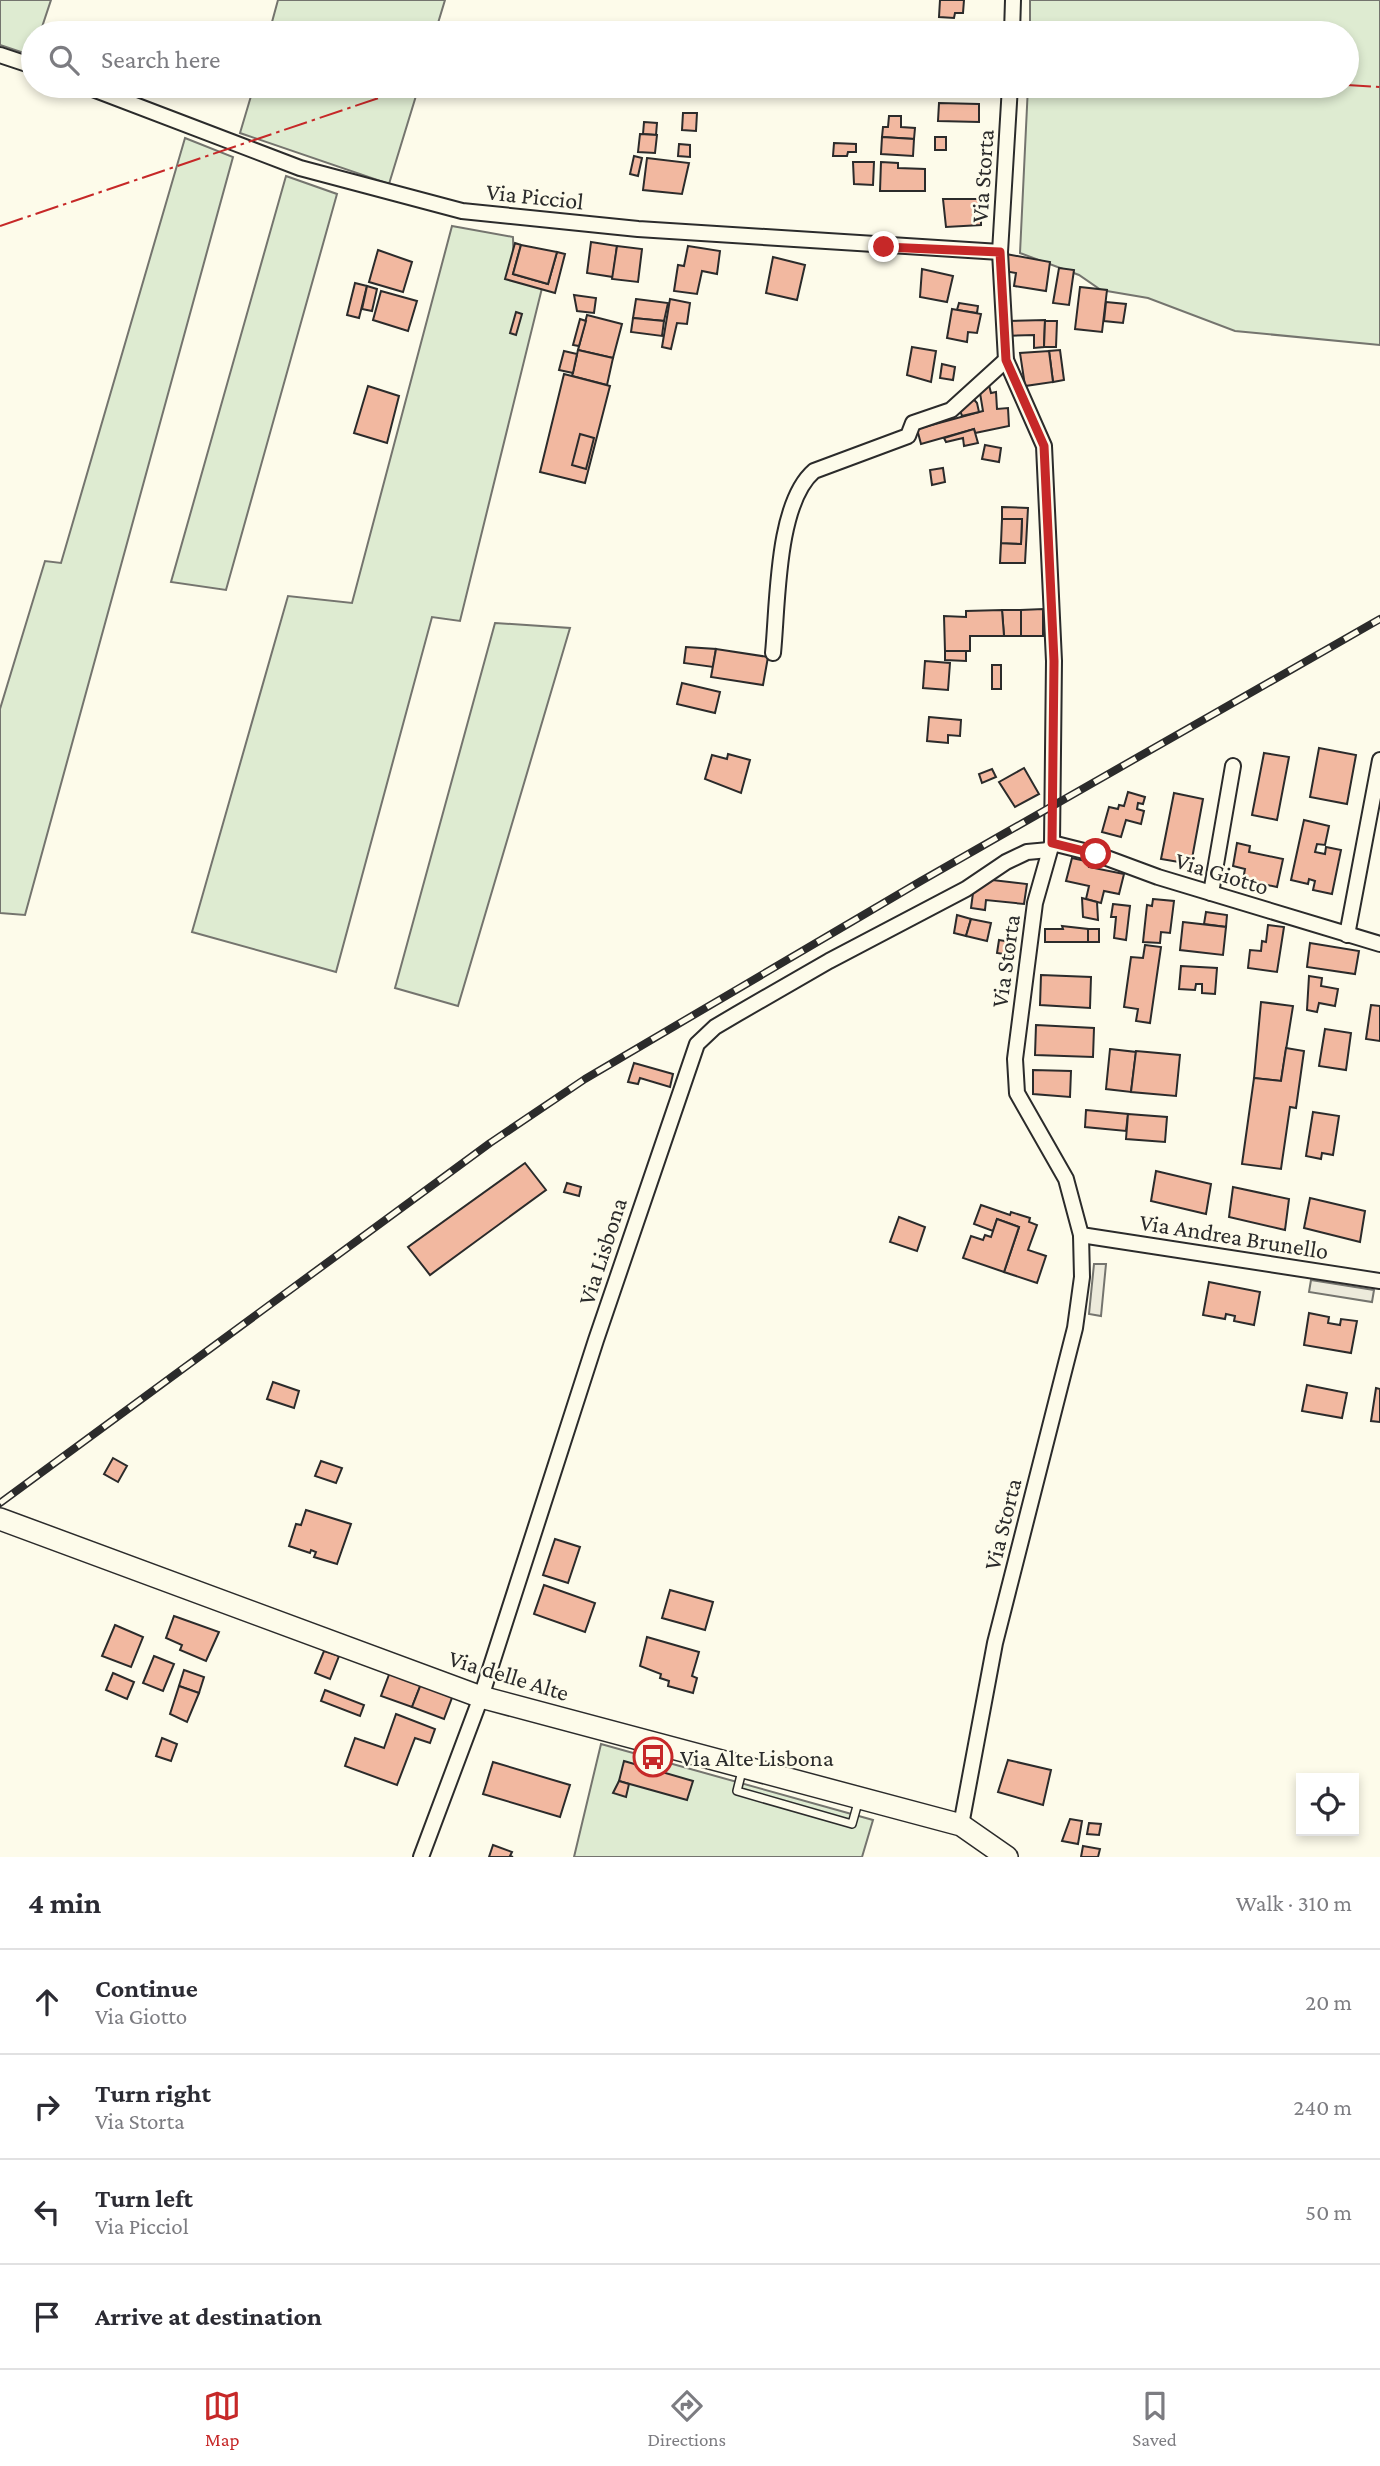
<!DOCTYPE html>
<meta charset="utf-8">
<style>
body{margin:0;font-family:"Crimson Pro",serif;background:#f2f2f3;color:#2b2b33}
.controls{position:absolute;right:21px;bottom:21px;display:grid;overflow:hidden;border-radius:0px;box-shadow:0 4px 10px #0003}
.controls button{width:63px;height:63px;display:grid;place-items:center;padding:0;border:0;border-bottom:2px solid #e1e1e2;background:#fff;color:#2b2b33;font:35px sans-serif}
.stop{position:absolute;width:21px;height:21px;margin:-16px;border:5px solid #c62828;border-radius:50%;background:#fff}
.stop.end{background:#c62828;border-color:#fff;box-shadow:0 2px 7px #0008}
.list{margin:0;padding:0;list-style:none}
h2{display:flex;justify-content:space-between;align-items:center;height:91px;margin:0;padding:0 28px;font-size:30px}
h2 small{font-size:23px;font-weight:400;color:#7c7c81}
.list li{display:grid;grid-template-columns:46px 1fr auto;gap:21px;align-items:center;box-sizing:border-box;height:105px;padding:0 28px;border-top:2px solid #e1e1e2}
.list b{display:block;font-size:26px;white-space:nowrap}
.list p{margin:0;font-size:23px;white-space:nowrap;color:#7c7c81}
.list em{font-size:23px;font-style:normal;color:#7c7c81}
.icon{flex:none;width:38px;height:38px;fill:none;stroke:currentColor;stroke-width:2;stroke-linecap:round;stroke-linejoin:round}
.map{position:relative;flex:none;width:1380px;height:1857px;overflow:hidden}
.search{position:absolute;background:#fff;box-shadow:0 4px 10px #0003;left:21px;right:21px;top:21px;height:77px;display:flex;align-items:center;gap:18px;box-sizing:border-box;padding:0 24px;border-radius:38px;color:#7c7c81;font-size:26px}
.sheet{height:511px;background:#fff}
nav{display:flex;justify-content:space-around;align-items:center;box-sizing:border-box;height:98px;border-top:2px solid #e1e1e2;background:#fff;font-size:19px;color:#7c7c81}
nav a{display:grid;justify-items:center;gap:4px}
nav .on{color:#c62828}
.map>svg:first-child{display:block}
.green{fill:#deebd1;stroke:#74746e;stroke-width:2}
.parking{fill:#eceadb;stroke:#74746e;stroke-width:2}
.building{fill:#f2b8a0;stroke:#2b2b2b;stroke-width:2}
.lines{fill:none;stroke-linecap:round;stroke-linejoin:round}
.lane-casing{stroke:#2b2b2b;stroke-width:10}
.street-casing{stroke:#2b2b2b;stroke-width:18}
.secondary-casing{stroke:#2b2b2b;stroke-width:24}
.lane{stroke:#fdfbea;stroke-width:7}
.street{stroke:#fdfbea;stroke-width:14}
.secondary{stroke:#fdfbea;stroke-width:21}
.rail-casing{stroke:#2b2b2b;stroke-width:8}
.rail{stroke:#fdfbea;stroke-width:5;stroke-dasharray:16;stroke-linecap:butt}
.power{stroke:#c62828;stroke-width:2;stroke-dasharray:24 5 3.5 5;stroke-linecap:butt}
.route{stroke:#c62828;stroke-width:9}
.labels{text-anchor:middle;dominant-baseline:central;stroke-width:5;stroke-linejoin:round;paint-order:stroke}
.street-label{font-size:24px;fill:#2b2b2b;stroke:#fdfbea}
.poi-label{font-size:24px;fill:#2b2b2b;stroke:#fdfbea;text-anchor:start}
</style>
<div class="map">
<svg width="1380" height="1857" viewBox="0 0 1380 1857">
<rect width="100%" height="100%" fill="#fdfbea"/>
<g class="green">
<polygon points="0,0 51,0 40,33 33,33 33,56 0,45"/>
<polygon points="278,0 445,0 435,33 269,33"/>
<polygon points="1030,0 1380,0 1380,345 1235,331 1148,298 1101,290 1079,275 1020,253 1028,86 1347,86 1347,33 1030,33"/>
<polygon points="254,86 419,86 389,184 240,133"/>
<polygon points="185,138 233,157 25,915 0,913 0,709 45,561 61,563"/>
<polygon points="286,176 337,194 226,590 171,582"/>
<polygon points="452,226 513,237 514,277 543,284 460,621 432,617 336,972 192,932 288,596 352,603"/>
<polygon points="495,623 570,628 458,1006 395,988"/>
<polygon points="601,1744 873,1820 862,1857 574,1857"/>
</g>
<g class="parking">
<polygon points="1094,1264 1106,1264 1101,1316 1089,1314"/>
<polygon points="1311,1280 1374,1290 1372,1302 1309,1292"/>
</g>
<g class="building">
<polygon points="940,0 964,0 963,13 955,13 954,18 939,17"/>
<polygon points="939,103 979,104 979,122 938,121"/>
<polygon points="683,113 697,113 696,131 682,130"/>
<polygon points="889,116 901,116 901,127 915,128 914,139 882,137 883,127 888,127"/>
<polygon points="644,122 657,123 656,135 643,134"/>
<polygon points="640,134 657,135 655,153 638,152"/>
<polygon points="882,137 914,139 913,156 881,154"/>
<rect x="935" y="137" width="11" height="13"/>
<polygon points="834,143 856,144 856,152 848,152 847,156 833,156"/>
<polygon points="679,144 690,145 690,157 678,156"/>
<polygon points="634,156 642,158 638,176 630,174"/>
<polygon points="647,158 689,163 682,194 643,190"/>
<polygon points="853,162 874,162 873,185 854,184"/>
<polygon points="881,162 898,163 898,168 925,169 925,191 880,191"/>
<polygon points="943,199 981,199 981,225 946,227"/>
<polygon points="591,242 617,246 613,277 587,273"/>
<polygon points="515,243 521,245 513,274 548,284 557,252 565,254 555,293 505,279"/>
<polygon points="521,245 557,252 548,284 513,274"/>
<polygon points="617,246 642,249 638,282 612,279"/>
<polygon points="688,246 720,251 717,274 702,271 697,294 674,291 678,265 684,266"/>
<polygon points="378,250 412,262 403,292 369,282"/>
<polygon points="1006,254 1050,262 1046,291 1014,286 1016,273 1004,271"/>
<polygon points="773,257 805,265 797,300 766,293"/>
<polygon points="1059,268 1074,270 1069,305 1053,303"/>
<polygon points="922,269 953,276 947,302 920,297"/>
<polygon points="355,283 367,286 359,318 347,315"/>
<polygon points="367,286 377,289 372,311 362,309"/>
<polygon points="1080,287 1107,290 1102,332 1075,329"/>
<polygon points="381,291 417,301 408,331 373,320"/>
<polygon points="574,295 596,298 594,313 577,311"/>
<polygon points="636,299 668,303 664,321 633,318"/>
<polygon points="670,299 690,303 687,324 677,323 671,349 662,347"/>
<polygon points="1106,302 1126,304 1123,323 1104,321"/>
<polygon points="959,303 978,306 977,313 957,310"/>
<polygon points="952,309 981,314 977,333 968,332 967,342 947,338"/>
<polygon points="516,312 522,314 516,335 510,333"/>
<polygon points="587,315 622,324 613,358 578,350"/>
<polygon points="633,318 664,321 662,336 631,332"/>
<polygon points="580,319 586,321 579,346 573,345"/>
<polygon points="1045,320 1044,347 1034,348 1034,335 1004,336 1005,321"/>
<polygon points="1045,321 1057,321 1056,347 1044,347"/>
<polygon points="912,347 936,351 931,382 907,375"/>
<polygon points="578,350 613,358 607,385 572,376"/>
<polygon points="1060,350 1064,380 1053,382 1049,351"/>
<polygon points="564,351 577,354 573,373 559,370"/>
<polygon points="1049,351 1053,382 1025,386 1020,353"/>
<polygon points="942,364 955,367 953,380 940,378"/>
<polygon points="564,374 610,386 585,483 540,472"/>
<polygon points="989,385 991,393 996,392 997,409 1008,408 1009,426 975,433 974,429 921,444 917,429 983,411 979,387"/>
<polygon points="368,386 399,396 387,443 354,433"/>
<polygon points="970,395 977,403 979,412 962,416 959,407"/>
<polygon points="974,429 978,443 964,446 963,438 946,442 944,438"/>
<polygon points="580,434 594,438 586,469 572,465"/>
<polygon points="985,445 1001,448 999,462 982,459"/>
<polygon points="943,468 945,482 932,485 930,470"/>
<polygon points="1002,507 1028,508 1025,563 1000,563 1001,543 1021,544 1022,519 1002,519"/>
<polygon points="1002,519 1022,519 1021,544 1001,543"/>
<polygon points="1043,609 1043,636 1021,636 1021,610"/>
<polygon points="1002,610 1021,610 1021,636 1004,636"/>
<polygon points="1002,610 1004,636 970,636 970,651 945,651 944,616 966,617 966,611"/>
<polygon points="686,647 716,649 713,667 684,663"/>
<polygon points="716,649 768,657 763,685 711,677"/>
<polygon points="945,651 966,651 966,661 945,660"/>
<polygon points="925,661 950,663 948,690 923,688"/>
<rect x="992" y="665" width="9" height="24"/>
<polygon points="682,683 720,692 715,713 677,704"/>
<polygon points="929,717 961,720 960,736 948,735 948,743 927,741"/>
<polygon points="1319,748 1356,755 1347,804 1310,797"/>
<polygon points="1264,753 1289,757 1277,820 1252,815"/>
<polygon points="728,754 750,760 741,793 705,779 712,755 727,759"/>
<polygon points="1024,768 1039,794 1015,807 999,782"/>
<polygon points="992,769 996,777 982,783 979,774"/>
<polygon points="1128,792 1145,797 1143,804 1138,803 1137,809 1144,811 1141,824 1126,820 1121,837 1102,832 1109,807 1118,809 1119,805 1124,806"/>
<polygon points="1174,793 1203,799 1191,864 1161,859"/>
<polygon points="1304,820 1329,826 1325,845 1317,844 1315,852 1325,854 1326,847 1341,850 1332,894 1313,890 1315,881 1309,879 1308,884 1291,880"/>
<polygon points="1237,843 1250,846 1249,852 1283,859 1277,887 1243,880 1245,869 1233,866"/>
<polygon points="1072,858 1090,862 1089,867 1124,874 1119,894 1104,891 1101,903 1086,899 1089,886 1066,881"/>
<polygon points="975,878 1027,884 1024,904 986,900 985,910 971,908"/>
<polygon points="1082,898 1097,902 1098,920 1083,917"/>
<polygon points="1153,899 1174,901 1170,933 1161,932 1160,943 1143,942 1147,905 1152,906"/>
<polygon points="1113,904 1130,906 1126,940 1114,938 1116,917 1111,917"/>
<polygon points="1206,912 1227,915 1226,927 1204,924"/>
<polygon points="957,915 971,919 966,936 954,933"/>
<polygon points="971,919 991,923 987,941 966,936"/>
<polygon points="1183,922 1226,927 1223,955 1180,950"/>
<polygon points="1268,925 1284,927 1277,972 1248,968 1250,950 1261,951 1262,941 1266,942"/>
<polygon points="1062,926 1088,929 1088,942 1045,942 1045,929 1063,929"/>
<rect x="1088" y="929" width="11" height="13"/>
<polygon points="999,940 1011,942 1010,955 997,953"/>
<polygon points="1310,943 1359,951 1355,974 1307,967"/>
<polygon points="1145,945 1161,947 1150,1023 1136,1021 1138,1009 1124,1007 1131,957 1143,958"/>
<polygon points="1181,966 1217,968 1215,994 1202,993 1202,984 1196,984 1195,990 1179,989"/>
<polygon points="1041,975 1091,977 1090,1008 1040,1005"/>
<polygon points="1309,976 1322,978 1321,986 1338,989 1335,1006 1319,1003 1317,1012 1307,1010"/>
<polygon points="1261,1002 1293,1006 1281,1081 1254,1078"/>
<polygon points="1371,1005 1380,1006 1380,1041 1366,1039"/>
<polygon points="1036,1025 1094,1028 1093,1057 1035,1055"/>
<polygon points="1325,1029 1351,1033 1346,1070 1319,1066"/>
<polygon points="1286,1048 1304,1051 1296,1108 1290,1107 1281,1169 1242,1164 1254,1078 1281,1081"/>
<polygon points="1110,1049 1136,1052 1131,1092 1106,1089"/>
<polygon points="1136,1051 1180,1055 1176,1096 1131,1092"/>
<polygon points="634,1063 673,1074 670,1087 640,1078 638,1084 628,1082"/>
<polygon points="1033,1070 1071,1071 1070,1097 1033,1094"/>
<polygon points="1086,1110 1128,1114 1126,1131 1085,1127"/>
<polygon points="1313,1112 1339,1116 1333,1155 1322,1153 1321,1159 1306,1156"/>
<polygon points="1128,1114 1167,1117 1165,1142 1126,1139"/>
<polygon points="525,1163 546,1190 430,1275 408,1247"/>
<polygon points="1156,1171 1211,1184 1206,1214 1151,1201"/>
<polygon points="567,1183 581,1187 579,1196 564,1192"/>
<polygon points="1233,1187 1289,1199 1285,1230 1229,1217"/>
<polygon points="1310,1198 1365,1211 1360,1242 1304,1228"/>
<polygon points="981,1205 1010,1215 1011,1212 1030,1218 1029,1222 1037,1225 1028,1250 1046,1256 1037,1283 1004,1272 1019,1227 997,1219 993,1231 974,1224"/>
<polygon points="899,1217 925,1227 917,1251 890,1242"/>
<polygon points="997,1219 1019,1227 1004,1272 963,1258 971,1236 983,1240 985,1235 991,1237"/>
<polygon points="1209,1282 1260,1292 1254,1325 1234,1321 1235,1316 1226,1314 1225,1319 1203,1315"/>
<polygon points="1309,1313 1329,1317 1328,1323 1340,1325 1341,1319 1357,1321 1351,1353 1304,1345"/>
<polygon points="273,1382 299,1391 294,1408 267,1399"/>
<polygon points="1307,1385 1347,1393 1342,1418 1302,1411"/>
<polygon points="1376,1388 1380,1389 1380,1422 1371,1421"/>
<polygon points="113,1458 127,1466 118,1482 104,1474"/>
<polygon points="321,1461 342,1468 336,1483 315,1476"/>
<polygon points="306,1510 351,1524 337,1564 314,1557 316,1552 311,1550 310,1553 289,1546 296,1524 301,1525"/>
<polygon points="555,1539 580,1547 568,1583 543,1575"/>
<polygon points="544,1585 595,1603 585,1632 534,1614"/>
<polygon points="670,1590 713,1602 705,1630 662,1618"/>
<polygon points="174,1616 219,1632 206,1661 180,1650 182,1645 166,1638"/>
<polygon points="115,1625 143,1637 131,1667 102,1656"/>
<polygon points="647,1637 699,1652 692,1676 697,1678 693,1693 668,1686 669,1681 660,1678 661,1674 640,1666"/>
<polygon points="324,1651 339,1656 330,1679 315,1673"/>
<polygon points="154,1656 174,1664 163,1691 143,1683"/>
<polygon points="184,1670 204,1677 199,1693 179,1686"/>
<polygon points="390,1672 421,1684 412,1707 381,1696"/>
<polygon points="113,1673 134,1682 127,1699 106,1690"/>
<polygon points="421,1684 453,1695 444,1719 412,1707"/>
<polygon points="179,1686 199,1693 187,1722 170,1714"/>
<polygon points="325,1690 364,1705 360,1716 321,1701"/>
<polygon points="396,1714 435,1729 430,1743 415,1738 397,1785 345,1766 355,1738 384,1748"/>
<polygon points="162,1738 177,1744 171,1761 156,1756"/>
<polygon points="1008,1760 1051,1770 1043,1805 998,1792"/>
<polygon points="624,1761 693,1781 687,1800 619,1781"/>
<polygon points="493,1762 570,1785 560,1817 483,1794"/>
<polygon points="619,1781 629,1784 626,1797 613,1793"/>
<polygon points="1070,1819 1082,1821 1078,1844 1062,1841"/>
<polygon points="1089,1823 1101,1824 1099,1835 1087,1834"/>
<polygon points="493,1845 512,1852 510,1856 513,1857 489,1857"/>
<polygon points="1083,1846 1100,1849 1098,1857 1081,1857"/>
</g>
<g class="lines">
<defs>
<polyline id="lane" points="742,1771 737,1791 852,1824 859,1799"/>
<g id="street">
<polyline points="1012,33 1013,0"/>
<polyline points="0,55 33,66"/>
<polyline points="85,86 300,168 462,211 638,229 1000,252"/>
<path d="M773,653C778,604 776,504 814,471L908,436L913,423L951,410L1006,360"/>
<polyline points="1052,843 1096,854 1158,877 1380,944"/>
<polyline points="1211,893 1233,766"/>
<polyline points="1347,935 1380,760"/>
<polyline points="1081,1235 1380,1281"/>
<polyline points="961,1825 995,1643 1075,1328 1082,1277 1081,1235 1066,1179 1017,1093 1015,1059 1035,903 1052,843 1054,661 1044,446 1006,360 1000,252 1010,86"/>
<polyline points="421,1857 481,1697 596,1340 697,1044 715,1027 737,1014 829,961 966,889 1006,862 1027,852 1049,850"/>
</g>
<polyline id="secondary" points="0,1519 481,1697 961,1825 1007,1857"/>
</defs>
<use href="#lane" class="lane-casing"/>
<use href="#street" class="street-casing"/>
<use href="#secondary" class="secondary-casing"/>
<use href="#lane" class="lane"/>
<use href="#street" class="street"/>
<use href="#secondary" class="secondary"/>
<defs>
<polyline id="rail" points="0,1503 490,1143 585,1079 921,881 1380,619"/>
</defs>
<use href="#rail" class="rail-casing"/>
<use href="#rail" class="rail"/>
<g class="power">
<polyline points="1347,85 1380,87"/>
<polyline points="0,226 414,86"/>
</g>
</g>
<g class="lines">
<polyline class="route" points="884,247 1000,252 1006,360 1044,446 1054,661 1052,843 1096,854"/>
</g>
<defs>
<symbol id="bus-ring" viewBox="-11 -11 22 22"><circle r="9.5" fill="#fdfbea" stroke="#c62828" stroke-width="1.5"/><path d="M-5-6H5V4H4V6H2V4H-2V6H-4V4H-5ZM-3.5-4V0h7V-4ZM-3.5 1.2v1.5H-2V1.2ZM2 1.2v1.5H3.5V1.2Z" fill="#c62828"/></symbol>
</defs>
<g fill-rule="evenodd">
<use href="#bus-ring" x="631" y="1735" width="44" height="44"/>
</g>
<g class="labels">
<g class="street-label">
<text transform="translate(982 176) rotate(-86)">Via Storta</text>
<text transform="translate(535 196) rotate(6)">Via Picciol</text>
<text transform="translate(1222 873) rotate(17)">Via Giotto</text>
<text transform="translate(1005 961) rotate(-82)">Via Storta</text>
<text transform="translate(1234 1236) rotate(9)">Via Andrea Brunello</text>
<text transform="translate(602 1251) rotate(-72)">Via Lisbona</text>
<text transform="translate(1002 1524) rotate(-76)">Via Storta</text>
<text transform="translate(509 1675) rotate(17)">Via delle Alte</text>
</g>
<g class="poi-label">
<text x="680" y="1757">Via Alte Lisbona</text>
</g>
</g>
</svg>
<div class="controls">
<button><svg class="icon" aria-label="locate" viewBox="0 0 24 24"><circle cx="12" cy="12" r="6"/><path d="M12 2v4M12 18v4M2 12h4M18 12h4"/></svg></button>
</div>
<div class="stop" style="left:1096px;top:854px"></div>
<div class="stop end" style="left:884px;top:247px"></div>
<div class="search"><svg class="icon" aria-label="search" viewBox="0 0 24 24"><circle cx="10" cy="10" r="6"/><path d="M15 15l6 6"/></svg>Search here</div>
</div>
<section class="sheet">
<h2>4 min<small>Walk · 310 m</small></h2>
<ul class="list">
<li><svg class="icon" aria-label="ahead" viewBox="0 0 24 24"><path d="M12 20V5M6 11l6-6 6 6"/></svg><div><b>Continue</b><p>Via Giotto</p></div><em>20 m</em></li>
<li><svg class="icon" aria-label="right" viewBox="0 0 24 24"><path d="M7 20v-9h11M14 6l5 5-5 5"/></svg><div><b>Turn right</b><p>Via Storta</p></div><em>240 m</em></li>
<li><svg class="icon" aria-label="left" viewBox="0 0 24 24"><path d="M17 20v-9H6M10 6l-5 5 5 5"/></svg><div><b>Turn left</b><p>Via Picciol</p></div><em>50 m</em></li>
<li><svg class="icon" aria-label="arrive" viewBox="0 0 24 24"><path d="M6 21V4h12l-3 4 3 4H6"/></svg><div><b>Arrive at destination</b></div></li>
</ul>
</section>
<nav>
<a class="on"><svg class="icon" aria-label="map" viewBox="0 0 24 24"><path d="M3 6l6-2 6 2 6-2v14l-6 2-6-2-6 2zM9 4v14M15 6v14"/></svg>Map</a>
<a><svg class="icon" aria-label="directions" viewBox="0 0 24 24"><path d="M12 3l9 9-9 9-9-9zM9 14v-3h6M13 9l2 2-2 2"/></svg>Directions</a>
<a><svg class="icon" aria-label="saved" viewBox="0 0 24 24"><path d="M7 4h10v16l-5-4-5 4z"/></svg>Saved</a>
</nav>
